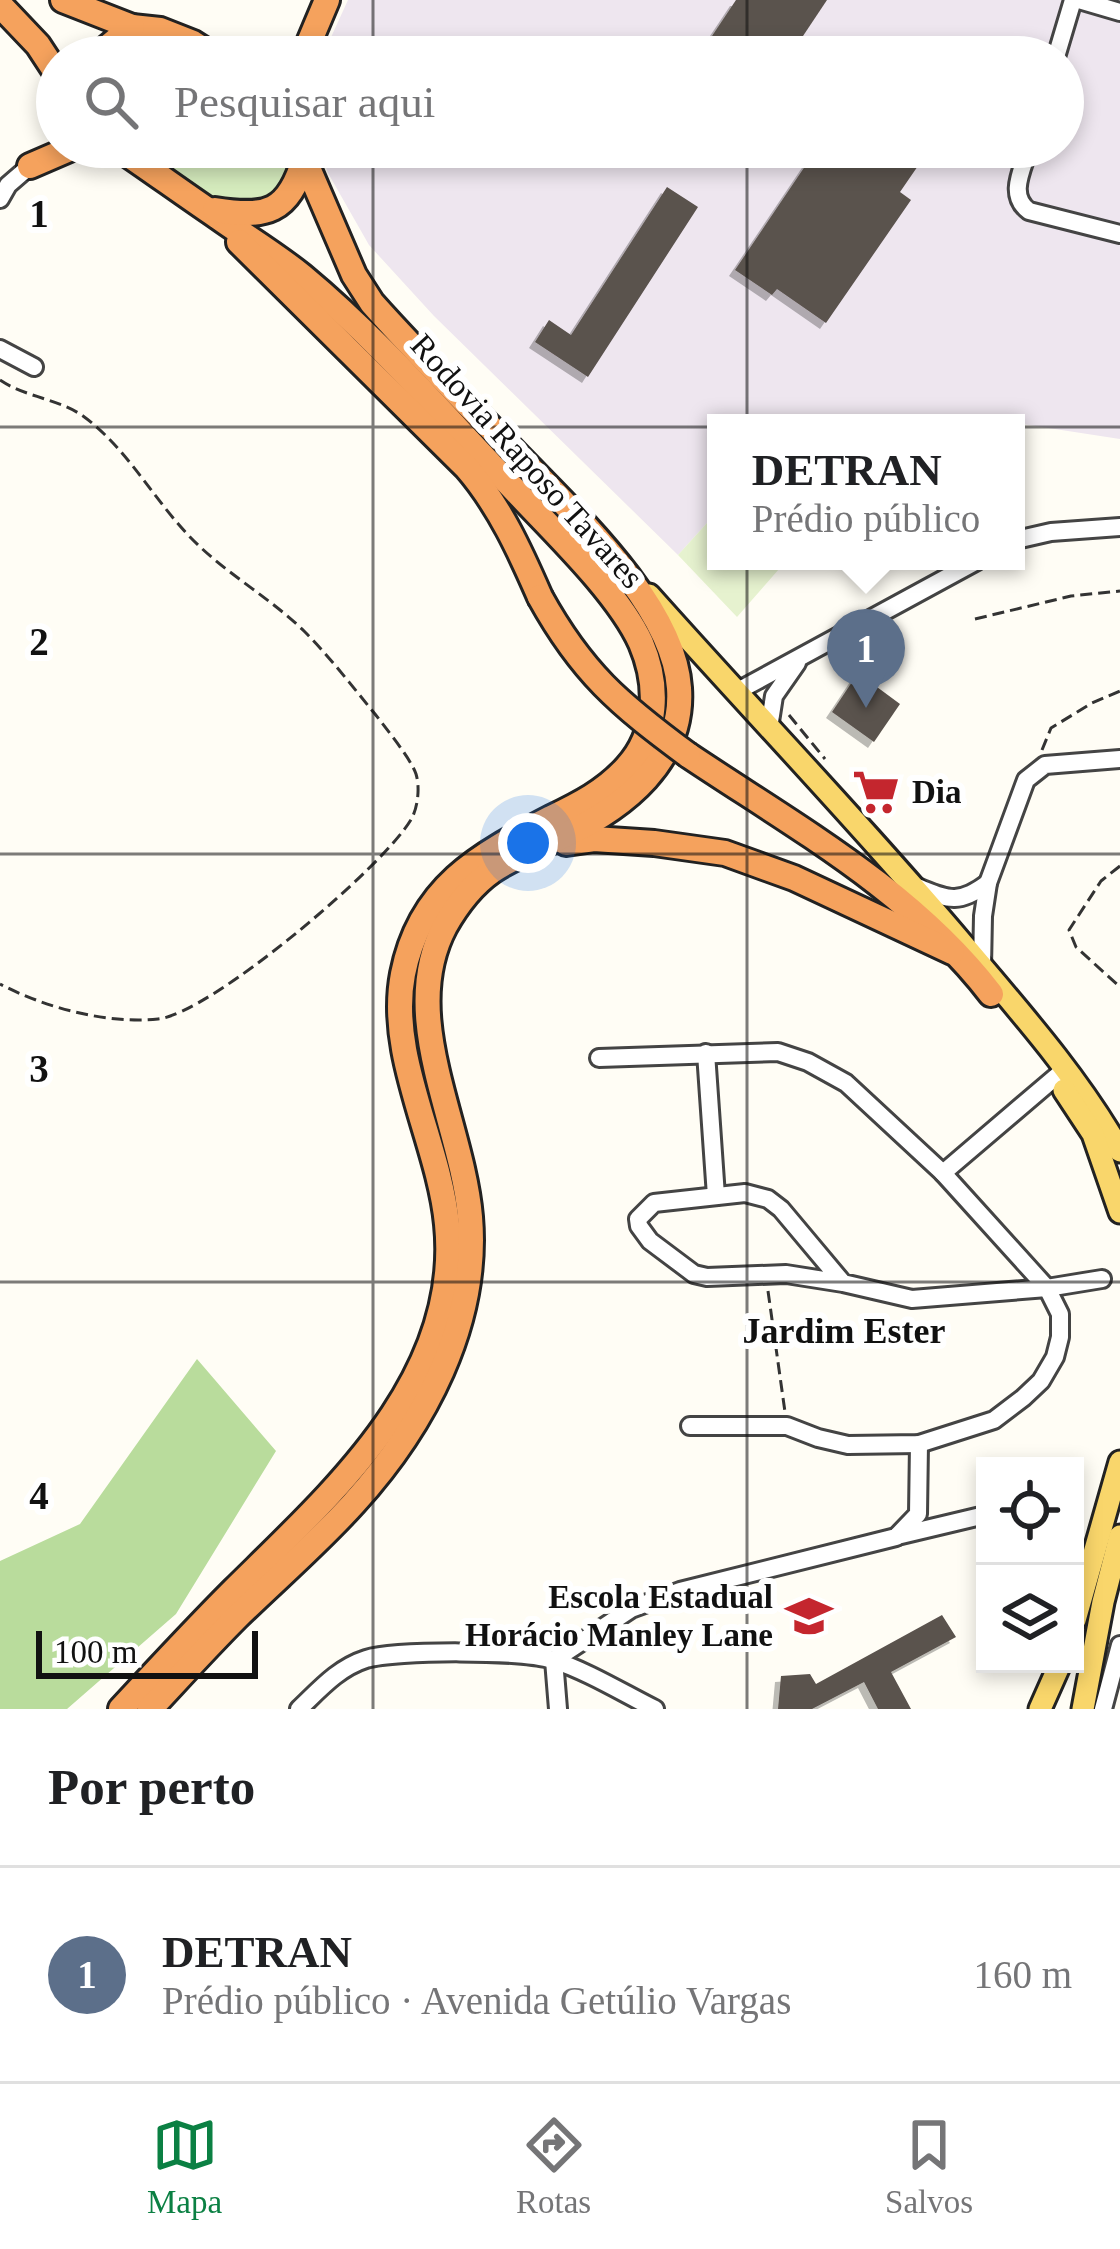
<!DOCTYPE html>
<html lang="pt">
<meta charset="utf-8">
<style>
body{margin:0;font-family:Georgia,serif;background:#f2f2f2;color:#202124}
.controls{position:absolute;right:36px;bottom:36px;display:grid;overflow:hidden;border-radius:0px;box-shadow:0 6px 18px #0003}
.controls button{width:108px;height:108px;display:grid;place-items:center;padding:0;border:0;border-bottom:3px solid #e0e0e0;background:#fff;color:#202124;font:60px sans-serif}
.scale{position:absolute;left:36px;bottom:30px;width:222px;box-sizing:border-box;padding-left:12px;border:6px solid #111;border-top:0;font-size:33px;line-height:42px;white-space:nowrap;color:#111;-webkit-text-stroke:9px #fff;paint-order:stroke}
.you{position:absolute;left:528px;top:843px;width:42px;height:42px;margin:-30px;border:9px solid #fff;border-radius:50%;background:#1a73e8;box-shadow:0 0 0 18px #1a73e833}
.badge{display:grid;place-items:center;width:78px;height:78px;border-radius:50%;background:#0b8043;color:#fff;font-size:39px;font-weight:700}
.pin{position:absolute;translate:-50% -99px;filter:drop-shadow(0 3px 6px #0008)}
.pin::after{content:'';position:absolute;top:63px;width:42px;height:36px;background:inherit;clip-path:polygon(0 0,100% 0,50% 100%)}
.popup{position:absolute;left:707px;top:414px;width:318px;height:156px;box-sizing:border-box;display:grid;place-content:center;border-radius:0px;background:#fff;filter:drop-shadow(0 3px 9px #0005);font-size:39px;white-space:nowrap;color:#757577}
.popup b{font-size:45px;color:#202124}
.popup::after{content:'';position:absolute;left:50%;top:100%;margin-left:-24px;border:24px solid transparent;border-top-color:#fff}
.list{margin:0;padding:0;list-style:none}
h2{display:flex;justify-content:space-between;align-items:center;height:156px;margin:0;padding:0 48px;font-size:51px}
h2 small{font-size:39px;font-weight:400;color:#757577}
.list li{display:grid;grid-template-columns:78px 1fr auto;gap:36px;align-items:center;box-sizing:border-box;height:216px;padding:0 48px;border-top:3px solid #e0e0e0}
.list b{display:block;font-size:45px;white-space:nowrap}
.list p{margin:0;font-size:39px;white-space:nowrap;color:#757577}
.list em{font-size:39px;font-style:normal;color:#757577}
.icon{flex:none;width:66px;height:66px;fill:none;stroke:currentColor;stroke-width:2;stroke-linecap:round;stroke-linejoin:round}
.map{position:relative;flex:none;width:1120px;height:1709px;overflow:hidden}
.search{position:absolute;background:#fff;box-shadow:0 6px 18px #0003;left:36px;right:36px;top:36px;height:132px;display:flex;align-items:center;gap:30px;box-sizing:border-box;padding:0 42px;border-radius:66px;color:#757577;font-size:45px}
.sheet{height:372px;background:#fff}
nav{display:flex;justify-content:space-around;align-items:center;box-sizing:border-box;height:168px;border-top:3px solid #e0e0e0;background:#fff;font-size:33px;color:#757577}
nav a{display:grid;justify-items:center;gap:6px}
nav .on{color:#0b8043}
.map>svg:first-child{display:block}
.industrial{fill:#eee6ef}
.green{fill:#d5ebbd}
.forest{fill:#b9dc9c}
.pitch{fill:#e6f2cf}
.building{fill:#5a524d;filter:url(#shadow)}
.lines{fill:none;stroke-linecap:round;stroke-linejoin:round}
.minor-casing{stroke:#444;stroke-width:22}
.major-casing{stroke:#222;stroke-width:27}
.highway-casing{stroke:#222;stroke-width:30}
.path{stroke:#333;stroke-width:3;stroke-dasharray:12 6;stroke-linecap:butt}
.minor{stroke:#fff;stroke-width:16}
.major{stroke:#f9d66b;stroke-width:21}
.highway{stroke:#f5a25d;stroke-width:24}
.highway-bridge-casing{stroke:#222;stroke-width:30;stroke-linecap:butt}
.highway-bridge{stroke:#f5a25d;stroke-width:24}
.grid{fill:none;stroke:#111;stroke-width:3;stroke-opacity:0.55}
.labels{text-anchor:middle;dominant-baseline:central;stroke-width:12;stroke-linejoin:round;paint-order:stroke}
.street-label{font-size:33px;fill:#111;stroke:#fff}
.poi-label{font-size:33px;font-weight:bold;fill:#111;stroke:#fff;text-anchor:start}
.neighbourhood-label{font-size:36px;font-weight:bold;fill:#111;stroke:#fff}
.grid-label{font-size:39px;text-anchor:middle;font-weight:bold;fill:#111;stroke:#fff;stroke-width:12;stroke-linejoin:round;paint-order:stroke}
</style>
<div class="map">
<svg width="1120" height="1709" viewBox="0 0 1120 1709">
<defs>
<filter id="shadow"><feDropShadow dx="-6" dy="6" stdDeviation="0" flood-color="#0004"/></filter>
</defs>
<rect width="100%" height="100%" fill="#fffdf5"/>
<polygon class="industrial" points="348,0 1120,0 1120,439 971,416 958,423 716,423 716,513 678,555 434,316 369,245 328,173 319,147 1063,147 1063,57 322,57"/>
<polygon class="green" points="129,147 287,147 292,170 285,191 242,207 206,198"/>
<polygon class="forest" points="197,1359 276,1451 176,1614 67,1709 0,1709 0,1561 80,1524"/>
<polygon class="pitch" points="716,513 716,561 786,561 737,617 678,555"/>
<g class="building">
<polygon points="736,0 827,0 789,57 698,57"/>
<polygon points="818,147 931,147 900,192 911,200 826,323 777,289 772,295 735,270"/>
<polygon points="667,187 698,207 588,377 535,342 549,320 571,335"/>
<polygon points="858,673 900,704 874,742 832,712"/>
<polygon points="942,1615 956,1637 891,1672 911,1709 878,1709 864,1682 812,1709 778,1709 781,1676 810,1674 816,1684"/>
</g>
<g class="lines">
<defs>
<g id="minor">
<polyline points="1079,0 1120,12"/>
<polyline points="1056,57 1073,0"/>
<path d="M1029,147C1023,169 1007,195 1029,211L1120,234"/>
<polyline points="0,199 8,185 30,166"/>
<polyline points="0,349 34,367"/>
<polyline points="1016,540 1051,532 1120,527"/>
<polyline points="736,692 977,561"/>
<polyline points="769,728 774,696 797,663"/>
<path d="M912,885C946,898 956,907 988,883"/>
<polyline points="982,967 983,916 988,883 1026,780 1045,765 1120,759"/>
<polyline points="706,1053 716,1196"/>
<polyline points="599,1058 778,1052 808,1062 846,1083 943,1173 1047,1288 1060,1314 1060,1337 1055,1357 1041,1381 1023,1398 994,1420 919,1444 848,1445 818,1438 787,1426 690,1426"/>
<polyline points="943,1173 1065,1069"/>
<polyline points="843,1283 781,1209 768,1199 745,1193 654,1203 638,1219 639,1226 650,1241 694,1274 707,1277 786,1274 843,1283 912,1299 1047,1288 1102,1279"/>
<polyline points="897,1536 985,1515"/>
<polyline points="554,1660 631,1609 680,1591 896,1537 918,1514 919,1444"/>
<polyline points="554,1660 558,1709"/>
<path d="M299,1709C320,1689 338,1668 366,1659C396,1650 523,1650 553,1660C587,1671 623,1693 655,1709"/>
<polyline points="1103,1709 1120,1645"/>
</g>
<g id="major">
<path d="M649,595C754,713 864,827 966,948C1021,1013 1078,1077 1120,1151"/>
<polyline points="1064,1090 1093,1134 1120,1212"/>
<polyline points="1075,1620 1120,1462"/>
<polyline points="1040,1709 1060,1664"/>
<polyline points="1083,1709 1103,1602 1120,1536"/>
</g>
<g id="highway">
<polyline points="63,0 132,27 160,30 193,43 215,57"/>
<polyline points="0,5 38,45 57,74"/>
<polyline points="96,57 132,27"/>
<polyline points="303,57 327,0"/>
<path d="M117,147C151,170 184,194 218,217C246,237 275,254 302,276C378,339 443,415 511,486C550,528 618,592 641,643C659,685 658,733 627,767C606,791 578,805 551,818C478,856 420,887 403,974C387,1056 439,1142 447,1224C463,1378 333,1492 234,1590C195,1629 158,1669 121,1709"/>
<polyline points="30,166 74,147"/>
<path d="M215,210C267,218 288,213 304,160"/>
<path d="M239,242L466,467C499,505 520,551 540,597"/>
<path d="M688,755C794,826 912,891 991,994"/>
<polyline points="566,843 594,839 654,843 725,853 794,878 952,952"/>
<path d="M150,1709C179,1678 207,1647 237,1617C276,1579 318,1543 354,1503C424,1426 479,1323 470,1217C462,1122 397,1016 445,926C457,905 472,885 492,871C515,855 540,847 565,835C624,807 684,761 679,688C674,607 576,516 522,460C472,408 420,357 372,303L354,275L299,147"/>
</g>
</defs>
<use href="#minor" class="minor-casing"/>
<use href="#major" class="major-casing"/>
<use href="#highway" class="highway-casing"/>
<g class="path">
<path d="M0,380C25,397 59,399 83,416C127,448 153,499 191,538C225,573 269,597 304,631C329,656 352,686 375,714C385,727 411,759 416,774C420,787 418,806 412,818C385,866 210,1014 158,1019C106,1024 46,1008 0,984"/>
<polyline points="975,619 1071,596 1120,591"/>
<polyline points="789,715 825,759"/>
<polyline points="1042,750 1051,728 1092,703 1120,691"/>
<polyline points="1120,866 1101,881 1069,930 1076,947 1120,987"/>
<polyline points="768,1291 785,1412"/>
</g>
<use href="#minor" class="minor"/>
<use href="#major" class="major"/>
<use href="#highway" class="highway"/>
<defs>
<path id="highway-bridge" d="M540,597C582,673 619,704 688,755"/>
</defs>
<use href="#highway-bridge" class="highway-bridge-casing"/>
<use href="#highway-bridge" class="highway-bridge"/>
</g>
<path class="grid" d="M373,0V57M747,0V57M373,147V1709M747,147V1709M0,427H1120M0,854H1120M0,1282H1120"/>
<defs>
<symbol id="supermarket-bare" viewBox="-9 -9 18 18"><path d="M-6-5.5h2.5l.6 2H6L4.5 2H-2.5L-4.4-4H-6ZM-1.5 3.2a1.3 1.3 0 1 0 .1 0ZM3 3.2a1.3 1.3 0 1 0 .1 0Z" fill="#c4262e" stroke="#fff" stroke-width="2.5" paint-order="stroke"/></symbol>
<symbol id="school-bare" viewBox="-9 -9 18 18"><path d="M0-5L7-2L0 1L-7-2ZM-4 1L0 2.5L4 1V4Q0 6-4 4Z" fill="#c4262e" stroke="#fff" stroke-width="2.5" paint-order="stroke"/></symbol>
</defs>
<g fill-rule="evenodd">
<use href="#supermarket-bare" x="843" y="759" width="66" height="66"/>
<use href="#school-bare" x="776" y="1583" width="66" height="66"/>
</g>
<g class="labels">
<g class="street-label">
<text transform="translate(527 461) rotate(48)">Rodovia Raposo Tavares</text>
</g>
<g class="poi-label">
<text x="912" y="792">Dia</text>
<text x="773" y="1597" text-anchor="end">Escola Estadual<tspan x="773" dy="38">Horácio Manley Lane</tspan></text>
</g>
<g class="neighbourhood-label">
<text x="844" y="1331">Jardim Ester</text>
</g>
</g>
<g class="grid-label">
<text x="39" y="227">1</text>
<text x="39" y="655">2</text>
<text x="39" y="1082">3</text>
<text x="39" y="1509">4</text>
</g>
</svg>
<div class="controls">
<button><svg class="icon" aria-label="locate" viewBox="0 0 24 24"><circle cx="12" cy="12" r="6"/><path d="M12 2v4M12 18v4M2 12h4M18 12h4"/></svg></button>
<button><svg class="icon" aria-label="layers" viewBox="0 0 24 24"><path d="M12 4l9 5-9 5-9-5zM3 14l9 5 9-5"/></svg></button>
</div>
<div class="scale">100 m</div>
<div class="you"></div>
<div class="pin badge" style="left:866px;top:708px;background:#5c6f8a">1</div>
<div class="popup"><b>DETRAN</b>Prédio público</div>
<div class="search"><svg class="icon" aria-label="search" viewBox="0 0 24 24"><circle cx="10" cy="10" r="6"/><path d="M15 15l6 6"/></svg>Pesquisar aqui</div>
</div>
<section class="sheet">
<h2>Por perto<small></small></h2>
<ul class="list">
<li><span class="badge" style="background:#5c6f8a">1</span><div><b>DETRAN</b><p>Prédio público · Avenida Getúlio Vargas</p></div><em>160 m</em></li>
</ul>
</section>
<nav>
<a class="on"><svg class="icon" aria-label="map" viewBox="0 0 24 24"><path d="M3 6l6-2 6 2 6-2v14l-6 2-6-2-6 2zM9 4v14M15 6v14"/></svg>Mapa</a>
<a><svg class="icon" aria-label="directions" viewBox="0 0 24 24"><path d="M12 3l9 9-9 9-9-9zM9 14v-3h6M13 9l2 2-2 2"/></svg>Rotas</a>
<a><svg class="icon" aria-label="saved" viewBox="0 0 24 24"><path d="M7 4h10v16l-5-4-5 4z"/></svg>Salvos</a>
</nav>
